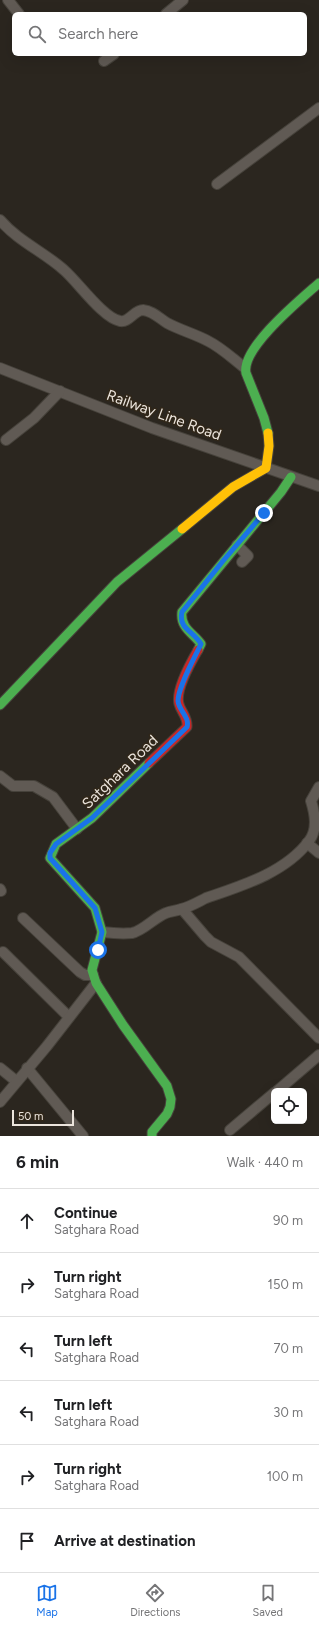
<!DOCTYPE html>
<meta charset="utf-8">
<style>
body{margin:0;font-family:Figtree,sans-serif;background:#f6f6f6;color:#202124}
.controls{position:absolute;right:12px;bottom:12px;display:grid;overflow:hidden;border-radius:6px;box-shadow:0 4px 16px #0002}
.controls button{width:36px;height:36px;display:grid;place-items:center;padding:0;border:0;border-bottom:1px solid #e0e0e0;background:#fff;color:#202124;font:20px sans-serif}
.scale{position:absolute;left:12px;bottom:10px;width:62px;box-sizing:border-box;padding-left:4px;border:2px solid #ebe4dc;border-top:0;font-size:11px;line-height:14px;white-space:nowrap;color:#ebe4dc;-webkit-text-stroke:3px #312719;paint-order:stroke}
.stop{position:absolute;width:12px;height:12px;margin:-9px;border:3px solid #1a73e8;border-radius:50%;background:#fff}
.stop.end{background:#1a73e8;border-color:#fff;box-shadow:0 1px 4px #0008}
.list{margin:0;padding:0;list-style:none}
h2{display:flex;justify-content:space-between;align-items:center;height:52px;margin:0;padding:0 16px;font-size:17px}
h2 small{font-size:13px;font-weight:400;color:#757577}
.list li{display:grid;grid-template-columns:26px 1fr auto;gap:12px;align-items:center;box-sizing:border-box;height:64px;padding:0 16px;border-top:1px solid #e0e0e0}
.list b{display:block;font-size:15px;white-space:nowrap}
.list p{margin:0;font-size:13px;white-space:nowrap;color:#757577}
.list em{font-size:13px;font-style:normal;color:#757577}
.icon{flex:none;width:22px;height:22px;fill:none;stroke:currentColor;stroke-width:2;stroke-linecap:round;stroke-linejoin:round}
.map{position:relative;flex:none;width:319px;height:1136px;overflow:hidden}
.search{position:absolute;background:#fff;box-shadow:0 4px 16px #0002;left:12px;right:12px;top:12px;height:44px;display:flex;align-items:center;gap:10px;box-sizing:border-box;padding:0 14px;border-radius:6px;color:#757577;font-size:15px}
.sheet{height:436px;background:#fff}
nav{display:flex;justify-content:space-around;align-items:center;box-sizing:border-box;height:56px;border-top:1px solid #e0e0e0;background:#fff;font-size:11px;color:#757577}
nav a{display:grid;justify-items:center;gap:2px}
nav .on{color:#1a73e8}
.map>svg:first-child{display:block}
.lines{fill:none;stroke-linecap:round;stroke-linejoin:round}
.street-casing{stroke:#46423b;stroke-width:12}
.fast-casing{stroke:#46423b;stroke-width:11}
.slow-casing{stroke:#46423b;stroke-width:11}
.jam-casing{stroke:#46423b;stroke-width:11}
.street{stroke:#605a54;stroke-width:10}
.fast{stroke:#4caf50;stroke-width:9}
.slow{stroke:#ffc107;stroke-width:9}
.jam{stroke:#c62828;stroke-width:9}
.route{stroke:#1a73e8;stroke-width:5}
.labels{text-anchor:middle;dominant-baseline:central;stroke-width:3;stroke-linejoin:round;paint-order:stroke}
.street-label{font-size:15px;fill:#ebe4dc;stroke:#312719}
</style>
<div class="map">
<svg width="319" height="1136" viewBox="0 0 319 1136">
<rect width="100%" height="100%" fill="#2b261f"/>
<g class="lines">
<defs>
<g id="street">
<polyline points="8,0 19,14"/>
<polyline points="166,14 183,0"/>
<polyline points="104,61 114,54"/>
<polyline points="217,184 319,108"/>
<path d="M0,220C18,241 44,252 64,270C78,282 103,318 120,321C129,323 134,310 143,310C153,311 159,318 167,323C180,330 195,334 208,341C222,348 233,359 245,368"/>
<polyline points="0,368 152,428 319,486"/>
<polyline points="6,440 34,418 60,391"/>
<polyline points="237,545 248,556 242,562"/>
<polyline points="0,776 13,786 34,786 53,797 77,829"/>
<polyline points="307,843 319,853"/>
<polyline points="0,889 1,891"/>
<polyline points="182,909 205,936 211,942 239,957 319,1038"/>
<polyline points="23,918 80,972 85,975 93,975"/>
<path d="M102,932C111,933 122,934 132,933C143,931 155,917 166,913C171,911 176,911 181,909C190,907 198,902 206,898C241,886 285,873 309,841C318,829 315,814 311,801L319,787"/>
<polyline points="3,952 69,1017"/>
<polyline points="0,1068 16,1081"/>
<polyline points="27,1068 83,1136"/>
<polyline points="277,1091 319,1055"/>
<polyline points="0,1102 47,1046 96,983"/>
<polyline points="230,1130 274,1093"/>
</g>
<g id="fast">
<path d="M268,433L264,418L246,373C241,348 301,299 319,283"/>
<path d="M198,650L201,644C193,633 180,628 182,612L281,492L291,477"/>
<polyline points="0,705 117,582 182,529"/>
<polyline points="149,763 92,818 56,844 50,858 95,908 102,932 92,970 96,983 123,1025 167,1086 171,1099 170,1107 167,1114 152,1132 152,1136"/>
</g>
<polyline id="slow" points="182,529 233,487 266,468 269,446 268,433"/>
<path id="jam" d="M149,763L187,727C188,717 181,712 179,704C175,690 191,662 198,650"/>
</defs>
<use href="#street" class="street-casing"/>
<use href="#fast" class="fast-casing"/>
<use href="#slow" class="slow-casing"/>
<use href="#jam" class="jam-casing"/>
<use href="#street" class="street"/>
<use href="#fast" class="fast"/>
<use href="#slow" class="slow"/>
<use href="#jam" class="jam"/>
</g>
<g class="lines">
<path class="route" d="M98,950L102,932L95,908L50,858V853L56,844L92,818L187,727C190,717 179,711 178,701C178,687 195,657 201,644C194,631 178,629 182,612L223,561L264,513"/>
</g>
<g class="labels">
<g class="street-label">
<text transform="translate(164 415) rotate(20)">Railway Line Road</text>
<text transform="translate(120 772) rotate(-44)">Satghara Road</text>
</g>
</g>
</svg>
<div class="controls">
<button><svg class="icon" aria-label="locate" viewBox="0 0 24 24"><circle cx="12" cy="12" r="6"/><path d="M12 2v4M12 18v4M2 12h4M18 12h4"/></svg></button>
</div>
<div class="scale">50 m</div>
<div class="stop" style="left:98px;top:950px"></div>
<div class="stop end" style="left:264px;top:513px"></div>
<div class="search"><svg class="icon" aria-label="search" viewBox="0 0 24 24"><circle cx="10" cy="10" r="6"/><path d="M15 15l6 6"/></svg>Search here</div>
</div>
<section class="sheet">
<h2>6 min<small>Walk · 440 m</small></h2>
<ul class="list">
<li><svg class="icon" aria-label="ahead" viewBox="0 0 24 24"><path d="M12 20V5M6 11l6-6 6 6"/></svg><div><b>Continue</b><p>Satghara Road</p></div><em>90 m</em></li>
<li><svg class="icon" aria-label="right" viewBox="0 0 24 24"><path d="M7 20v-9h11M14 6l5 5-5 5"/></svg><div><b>Turn right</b><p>Satghara Road</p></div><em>150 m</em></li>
<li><svg class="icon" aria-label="left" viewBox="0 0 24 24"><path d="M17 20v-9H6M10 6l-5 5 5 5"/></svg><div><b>Turn left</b><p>Satghara Road</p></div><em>70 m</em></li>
<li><svg class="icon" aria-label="left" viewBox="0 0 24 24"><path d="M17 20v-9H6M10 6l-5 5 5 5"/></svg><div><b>Turn left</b><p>Satghara Road</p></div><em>30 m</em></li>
<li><svg class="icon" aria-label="right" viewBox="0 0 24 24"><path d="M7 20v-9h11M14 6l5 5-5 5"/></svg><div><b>Turn right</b><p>Satghara Road</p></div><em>100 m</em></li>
<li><svg class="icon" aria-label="arrive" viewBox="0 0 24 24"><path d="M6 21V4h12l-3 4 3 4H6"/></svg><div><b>Arrive at destination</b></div></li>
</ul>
</section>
<nav>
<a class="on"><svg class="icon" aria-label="map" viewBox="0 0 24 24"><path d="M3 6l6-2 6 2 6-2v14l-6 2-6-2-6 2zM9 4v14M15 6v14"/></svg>Map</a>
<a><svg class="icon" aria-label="directions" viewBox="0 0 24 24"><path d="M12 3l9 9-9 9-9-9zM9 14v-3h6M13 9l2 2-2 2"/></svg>Directions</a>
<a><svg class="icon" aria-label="saved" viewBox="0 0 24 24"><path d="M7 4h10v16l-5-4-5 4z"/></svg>Saved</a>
</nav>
